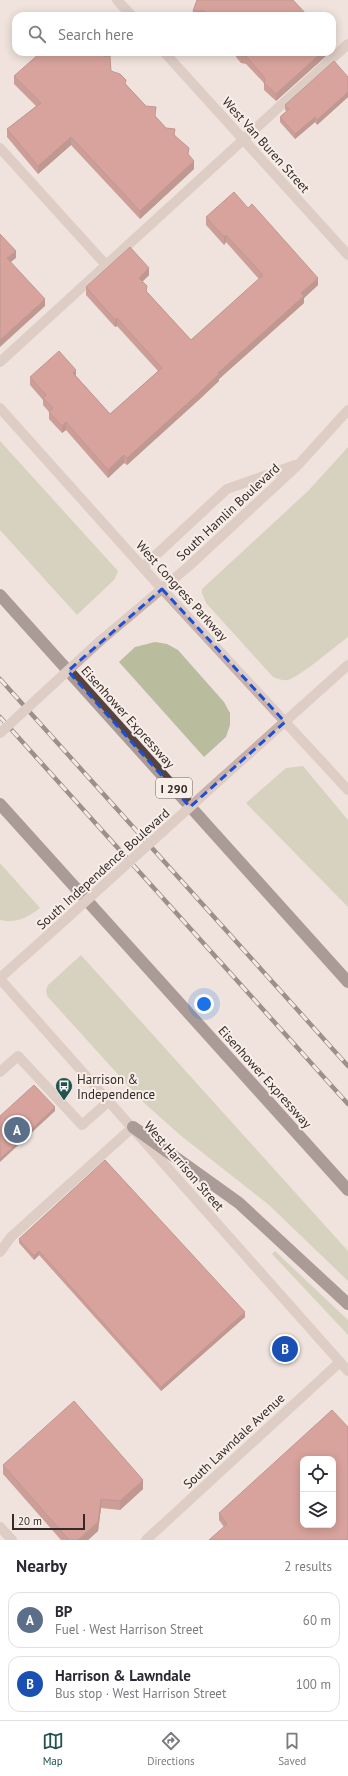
<!DOCTYPE html>
<meta charset="utf-8">
<style>
body{margin:0;font-family:"PT Sans",sans-serif;background:#f7f7f7;color:#2b2b33}
.controls{position:absolute;right:12px;bottom:12px;display:grid;overflow:hidden;border-radius:8px;box-shadow:0 2px 10px #0003}
.controls button{width:36px;height:36px;display:grid;place-items:center;padding:0;border:0;border-bottom:1px solid #e1e1e2;background:#fff;color:#2b2b33;font:20px sans-serif}
.scale{position:absolute;left:12px;bottom:10px;width:73px;box-sizing:border-box;padding-left:4px;border:2px solid #352a29;border-top:0;font-size:11px;line-height:14px;white-space:nowrap;color:#352a29;-webkit-text-stroke:3px #f8eee8;paint-order:stroke}
.you{position:absolute;left:204px;top:1004px;width:14px;height:14px;margin:-10px;border:3px solid #fff;border-radius:50%;background:#1a73e8;box-shadow:0 0 0 6px #1a73e833}
.badge{display:grid;place-items:center;width:26px;height:26px;border-radius:50%;background:#22534c;color:#fff;font-size:13px;font-weight:700}
.pin{position:absolute;translate:-50% -50%;border:2px solid #fff;box-shadow:0 1px 4px #0006}
.list{margin:0;padding:0;list-style:none}
h2{display:flex;justify-content:space-between;align-items:center;height:52px;margin:0;padding:0 16px;font-size:17px}
h2 small{font-size:13px;font-weight:400;color:#7c7c81}
.list li{display:grid;grid-template-columns:26px 1fr auto;gap:12px;align-items:center;box-sizing:border-box;height:56px;margin:0 8px 8px;padding:0 8px;border:1px solid #e1e1e2;border-radius:12px}
.list b{display:block;font-size:15px;white-space:nowrap}
.list p{margin:0;font-size:13px;white-space:nowrap;color:#7c7c81}
.list em{font-size:13px;font-style:normal;color:#7c7c81}
.icon{flex:none;width:22px;height:22px;fill:none;stroke:currentColor;stroke-width:2;stroke-linecap:round;stroke-linejoin:round}
.map{position:relative;flex:none;width:348px;height:1540px;overflow:hidden}
.search{position:absolute;background:#fff;box-shadow:0 2px 10px #0003;left:12px;right:12px;top:12px;height:44px;display:flex;align-items:center;gap:10px;box-sizing:border-box;padding:0 14px;border-radius:12px;color:#7c7c81;font-size:15px}
.sheet{height:180px;background:#fff}
nav{display:flex;justify-content:space-around;align-items:center;box-sizing:border-box;height:56px;border-top:1px solid #e1e1e2;background:#fff;font-size:11px;color:#7c7c81}
nav a{display:grid;justify-items:center;gap:2px}
nav .on{color:#22534c}
.map>svg:first-child{display:block}
.green{fill:#b9bd9e}
.lines{fill:none;stroke-linecap:round;stroke-linejoin:round}
.minor{stroke:#c7b1a9;stroke-width:10}
.highway{stroke:#554340;stroke-width:12}
.rail-casing{stroke:#352a29;stroke-width:4.5}
.rail{stroke:#f8eee8;stroke-width:3;stroke-dasharray:9;stroke-linecap:butt}
.minor-bridge{stroke:#c7b1a9;stroke-width:10}
.wall{fill:#a14944}
.shaded-wall{fill:#833c37}
.building{fill:#bb554f;stroke:#833c37;fill-rule:evenodd}
.marked{fill:none;stroke:#1d4ed8;stroke-width:3;stroke-dasharray:8 5;stroke-linejoin:round}
.labels{text-anchor:middle;dominant-baseline:central;stroke-width:4;stroke-linejoin:round;paint-order:stroke}
.shield{fill:#f8eee8;stroke:#706562;stroke-width:1}
.shield-label{font-size:12px;font-weight:bold;fill:#352a29}
.street-label{font-size:13px;fill:#352a29;stroke:#f8eee8}
.poi-label{font-size:13px;fill:#352a29;stroke:#f8eee8;text-anchor:start}
</style>
<div class="map">
<svg width="348" height="1540" viewBox="0 0 348 1540">
<rect width="100%" height="100%" fill="#f0e3dd"/>
<g class="green">
<polygon points="0,441 118,571 115,579 77,615 0,530"/>
<path d="M348,447V637C333,648 304,674 288,680C284,681 278,679 273,677L206,603L202,593V589L309,490Z"/>
<polygon points="155,642 167,644 178,650 224,702 230,713 230,725 226,737 204,757 119,662 135,647"/>
<polygon points="303,766 348,820 348,907 246,803 286,768"/>
<path d="M0,863L40,908C29,917 15,924 0,920Z"/>
<polygon points="81,955 348,1251 348,1281 269,1205 180,1135 142,1101 47,996 46,990 48,985"/>
<polygon points="275,1251 348,1320 348,1335 272,1254"/>
</g>
<g class="lines">
<g class="minor">
<polyline points="117,0 132,16"/>
<polyline points="164,52 348,255"/>
<polyline points="0,148 106,265"/>
<polyline points="0,362 348,44"/>
<polyline points="0,408 162,589 348,790"/>
<polyline points="143,567 227,489 295,465"/>
<polyline points="100,641 189,566 299,464 348,410"/>
<polyline points="222,778 348,665"/>
<polyline points="0,978 56,928"/>
<polyline points="0,979 348,1371"/>
<polyline points="0,1072 18,1056 82,1125 109,1101"/>
<polyline points="0,1252 11,1237 133,1127"/>
<polyline points="0,1527 12,1540"/>
<polyline points="146,1540 340,1362"/>
</g>
<g class="highway">
<polyline points="0,595 348,982"/>
<polyline points="0,804 348,1190"/>
<polyline points="133,1127 239,1203 348,1304"/>
</g>
<defs>
<g id="rail">
<polyline points="0,679 348,1066"/>
<polyline points="0,717 348,1104"/>
</g>
</defs>
<use href="#rail" class="rail-casing"/>
<use href="#rail" class="rail"/>
<g class="minor-bridge">
<polyline points="0,733 100,641"/>
<polyline points="56,928 222,778"/>
</g>
</g>
<g class="wall">
<polygon points="197,0 308,16 193,16 193,11"/>
<polygon points="236,52 326,52 326,56 276,101 264,90 264,83 246,64 241,63 236,57"/>
<polygon points="111,71 126,84 166,128 175,135 189,155 194,169 140,219 71,145 38,174 7,137 7,129 36,106 14,84 14,76"/>
<polygon points="348,77 348,97 317,125 315,122 295,139 280,122 280,117 287,111 285,110 285,105"/>
<polygon points="206,217 318,285 304,298 304,303 219,379 219,381 199,400 127,465 124,463 108,478 66,430 62,433 49,419 49,412 43,405 43,400 30,385 30,377 76,376 110,414 158,371 117,326 115,327 86,295 86,287 149,275 142,282 147,292 191,340 259,279 226,242 224,245 206,225"/>
<polygon points="19,1239 245,1317 161,1391 39,1255 34,1260 19,1243"/>
<polygon points="348,1427 224,1527 219,1520 219,1513"/>
<polygon points="3,1465 143,1489 120,1510 101,1508 98,1531 88,1540 61,1540 3,1474"/>
</g>
<g class="shaded-wall">
<polygon points="322,52 326,52 326,56 276,101 276,94"/>
<polygon points="348,92 348,97 317,125 317,120"/>
<polygon points="315,117 315,122 295,139 295,134"/>
<polygon points="71,137 71,145 38,174 38,166"/>
<polygon points="194,161 194,169 140,219 140,211"/>
<polygon points="226,235 226,242 224,245 224,237"/>
<polygon points="16,251 16,258 7,265 7,258"/>
<polygon points="149,268 149,275 139,285 139,278"/>
<polygon points="318,278 318,285 304,298 304,303 219,379 219,381 127,465 127,458 218,373 301,293"/>
<polygon points="45,299 45,306 0,347 0,340"/>
<polygon points="117,318 117,326 115,327 115,320"/>
<polygon points="76,370 76,378 73,373"/>
<polygon points="66,422 66,430 62,433 62,426"/>
<polygon points="124,455 124,463 108,478 108,470"/>
<polygon points="55,1107 55,1111 0,1162 0,1159"/>
<polygon points="39,1251 39,1255 34,1260 34,1256"/>
<polygon points="245,1312 245,1317 161,1391 161,1387"/>
<polygon points="143,1480 143,1489 120,1510 120,1501"/>
<polygon points="101,1499 101,1508 98,1531 88,1540 78,1540"/>
</g>
<g class="building">
<polygon points="197,0 293,0 308,16 209,16 205,11 193,11"/>
<polygon points="40,52 97,52 102,57 110,56 111,71 120,74 126,80 125,84 146,106 156,107 155,116 166,128 175,129 174,135 189,148 188,154 194,161 140,211 71,137 38,166 7,129 41,103 14,76 40,53"/>
<polygon points="238,52 322,52 276,94 264,83 265,78 246,56 241,56"/>
<polygon points="334,61 348,77 348,92 317,120 315,117 295,134 280,117 289,109 285,105"/>
<polygon points="234,192 248,208 252,204 318,278 301,293 304,296 218,373 219,374 199,393 127,458 124,455 108,470 66,422 62,426 49,412 53,408 43,398 46,395 30,377 59,351 76,370 73,373 110,414 162,368 117,318 115,320 86,287 130,247 149,268 139,278 147,286 146,291 191,340 263,275 226,235 224,237 206,217"/>
<polygon points="0,234 16,251 7,258 45,299 0,340"/>
<polygon points="34,1085 55,1107 0,1159 0,1116"/>
<polygon points="105,1160 245,1312 161,1387 39,1251 34,1256 19,1239"/>
<polygon points="74,1401 143,1480 120,1501 101,1499 98,1522 78,1540 69,1540 3,1465"/>
<path d="M332,1410L348,1427V1540H209L227,1524L219,1513ZM303,1459H333V1525H303Z"/>
</g>
<path d="M0 0H348V1540H0ZM162,589L285,722L190,807L68,671Z" fill="#f0e3dd" fill-opacity=".55" fill-rule="evenodd"/>
<path class="marked" d="M162,589L285,722L190,807L68,671Z"/>
<defs>
<symbol id="bus-pin" viewBox="-11 -11 22 30"><path d="M0 17L-7.5 6A9.5 9.5 0 1 1 7.5 6Z" fill="#22534c" stroke="#f8eee8"/><path d="M-5-6H5V4H4V6H2V4H-2V6H-4V4H-5ZM-3.5-4V0h7V-4ZM-3.5 1.2v1.5H-2V1.2ZM2 1.2v1.5H3.5V1.2Z" fill="#fff"/></symbol>
</defs>
<g fill-rule="evenodd">
<use href="#bus-pin" x="54" y="1076" width="20" height="27"/>
</g>
<g class="labels">
<rect class="shield" x="156" y="778" width="36" height="20" rx="3"/>
<g class="shield-label">
<text x="174" y="788">I 290</text>
</g>
<g class="street-label">
<text transform="translate(266 145) rotate(48)">West Van Buren Street</text>
<text transform="translate(228 512) rotate(-43)">South Hamlin Boulevard</text>
<text transform="translate(182 591) rotate(48)">West Congress Parkway</text>
<text transform="translate(128 717) rotate(48)">Eisenhower Expressway</text>
<text transform="translate(103 869) rotate(-42)">South Independence Boulevard</text>
<text transform="translate(265 1077) rotate(48)">Eisenhower Expressway</text>
<text transform="translate(184 1166) rotate(49)">West Harrison Street</text>
<text transform="translate(234 1441) rotate(-43)">South Lawndale Avenue</text>
</g>
<g class="poi-label">
<text x="77" y="1079">Harrison &amp;<tspan x="77" dy="15">Independence</tspan></text>
</g>
</g>
</svg>
<div class="controls">
<button><svg class="icon" aria-label="locate" viewBox="0 0 24 24"><circle cx="12" cy="12" r="6"/><path d="M12 2v4M12 18v4M2 12h4M18 12h4"/></svg></button>
<button><svg class="icon" aria-label="layers" viewBox="0 0 24 24"><path d="M12 4l9 5-9 5-9-5zM3 14l9 5 9-5"/></svg></button>
</div>
<div class="scale">20 m</div>
<div class="you"></div>
<div class="pin badge" style="left:17px;top:1130px;background:#5c6f8a">A</div>
<div class="pin badge" style="left:285px;top:1349px;background:#1a4fb4">B</div>
<div class="search"><svg class="icon" aria-label="search" viewBox="0 0 24 24"><circle cx="10" cy="10" r="6"/><path d="M15 15l6 6"/></svg>Search here</div>
</div>
<section class="sheet">
<h2>Nearby<small>2 results</small></h2>
<ul class="list">
<li><span class="badge" style="background:#5c6f8a">A</span><div><b>BP</b><p>Fuel · West Harrison Street</p></div><em>60 m</em></li>
<li><span class="badge" style="background:#1a4fb4">B</span><div><b>Harrison &amp; Lawndale</b><p>Bus stop · West Harrison Street</p></div><em>100 m</em></li>
</ul>
</section>
<nav>
<a class="on"><svg class="icon" aria-label="map" viewBox="0 0 24 24"><path d="M3 6l6-2 6 2 6-2v14l-6 2-6-2-6 2zM9 4v14M15 6v14"/></svg>Map</a>
<a><svg class="icon" aria-label="directions" viewBox="0 0 24 24"><path d="M12 3l9 9-9 9-9-9zM9 14v-3h6M13 9l2 2-2 2"/></svg>Directions</a>
<a><svg class="icon" aria-label="saved" viewBox="0 0 24 24"><path d="M7 4h10v16l-5-4-5 4z"/></svg>Saved</a>
</nav>
